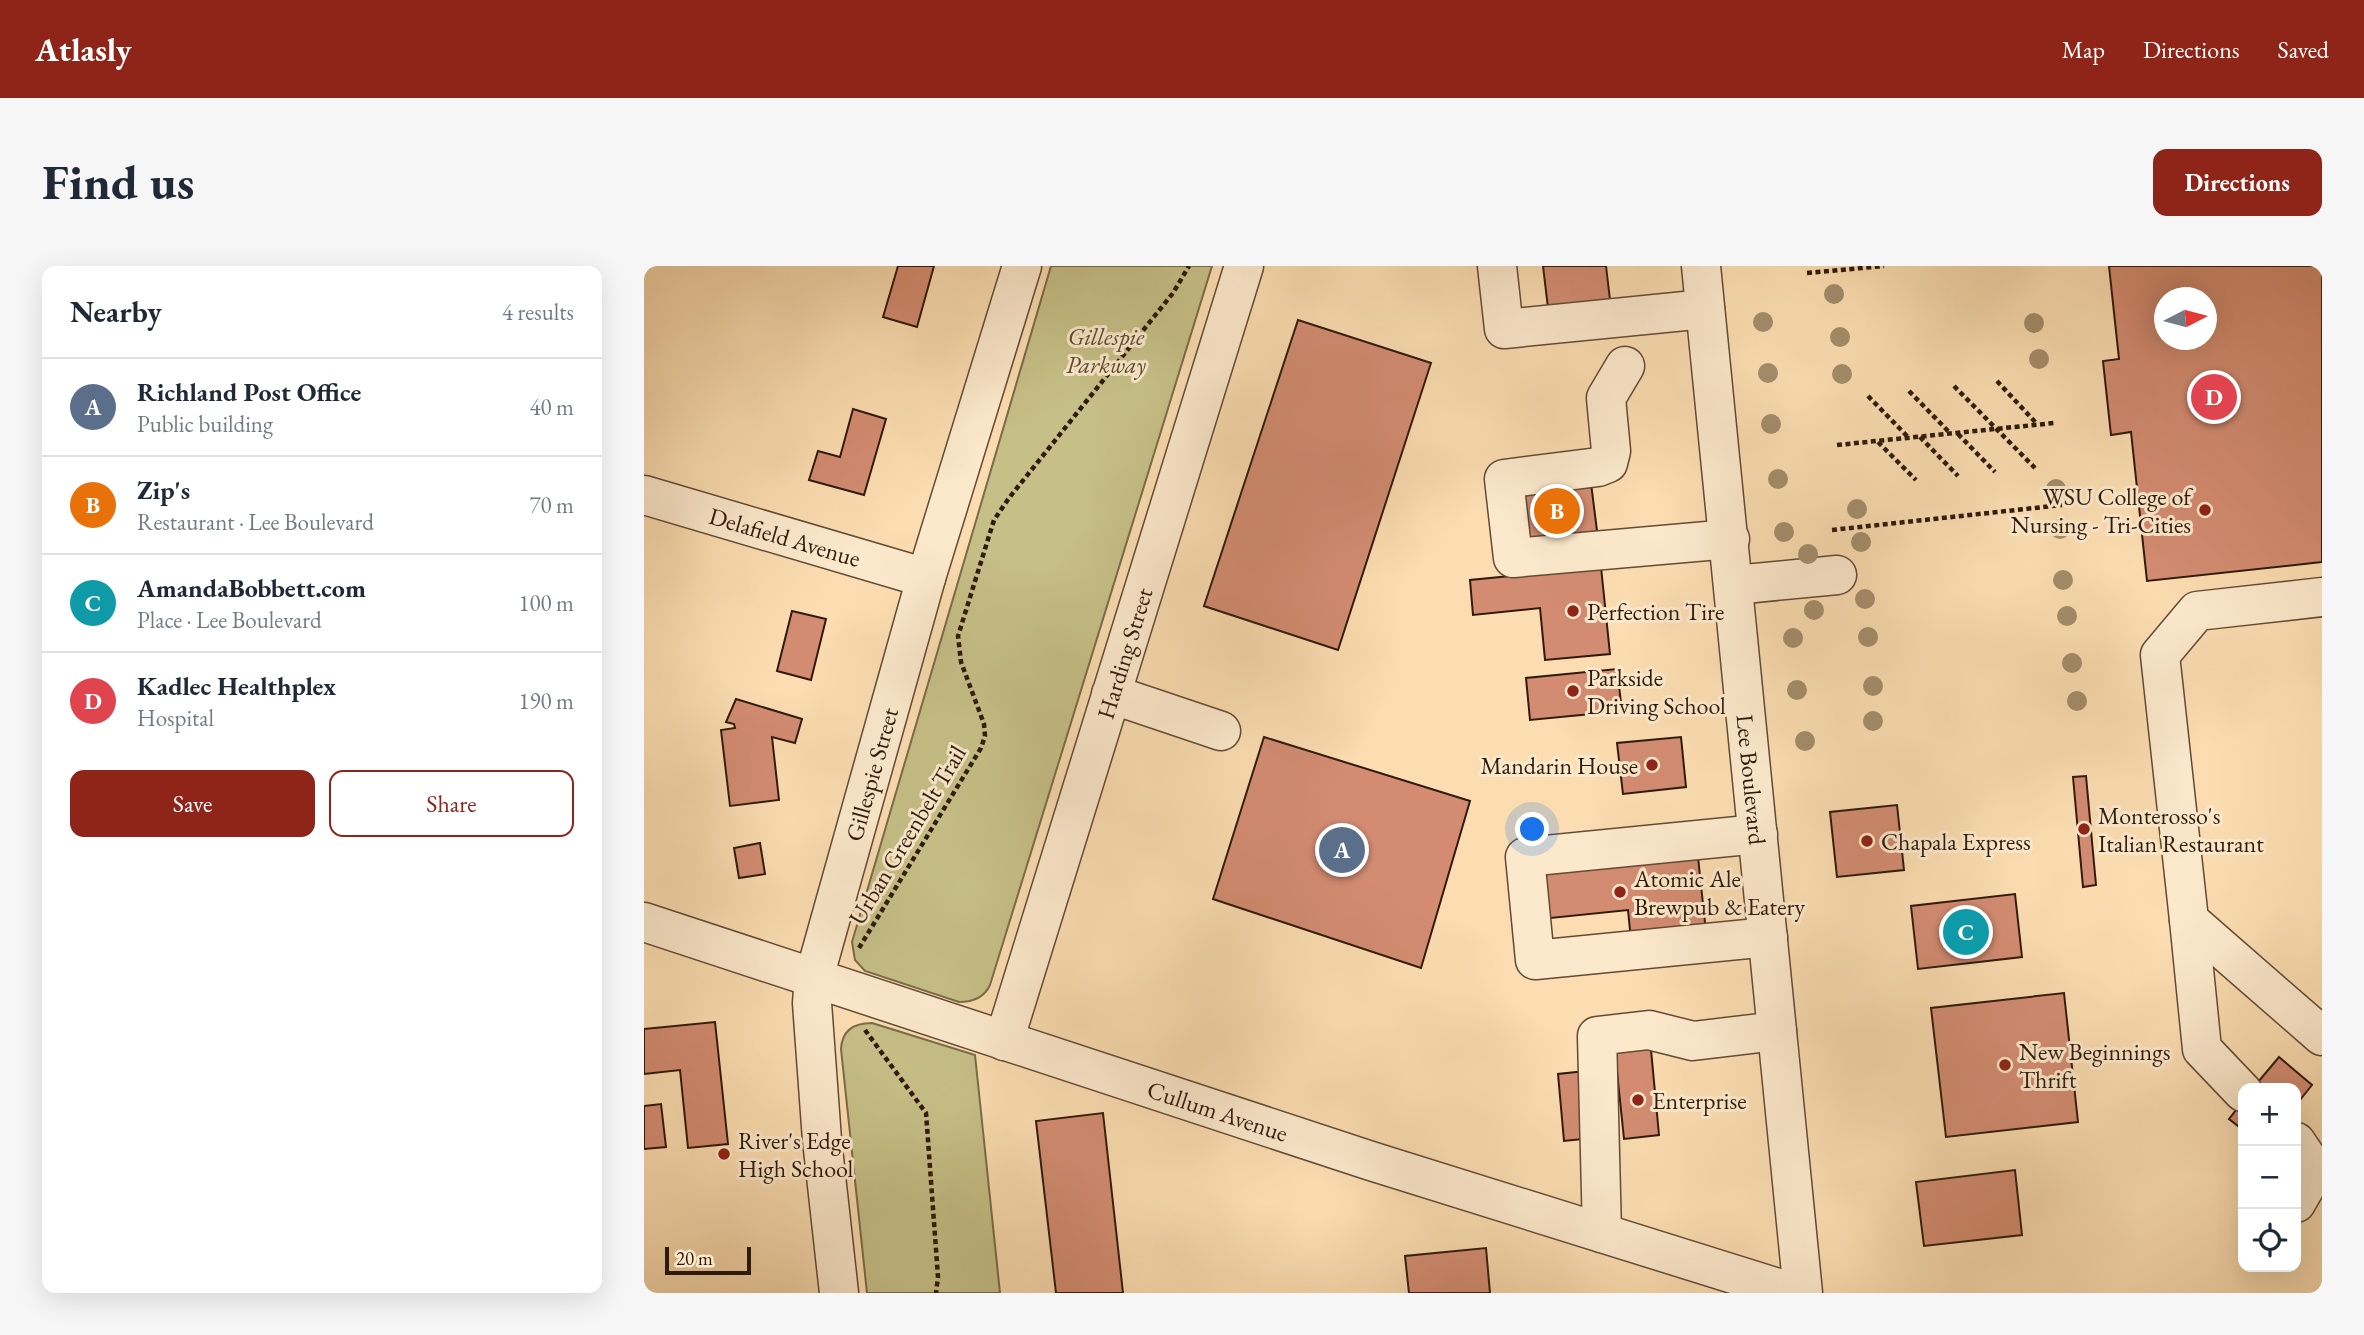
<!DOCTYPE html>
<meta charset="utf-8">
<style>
body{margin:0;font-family:"EB Garamond",serif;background:#f6f6f7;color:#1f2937}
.controls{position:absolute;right:21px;bottom:21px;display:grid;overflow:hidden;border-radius:14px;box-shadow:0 7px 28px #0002}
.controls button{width:63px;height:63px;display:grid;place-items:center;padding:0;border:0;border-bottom:2px solid #e0e1e3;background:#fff;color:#1f2937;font:35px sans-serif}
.compass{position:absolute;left:1510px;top:21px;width:63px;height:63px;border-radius:50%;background:#fff;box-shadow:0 7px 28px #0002;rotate:84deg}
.scale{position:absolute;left:21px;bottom:18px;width:86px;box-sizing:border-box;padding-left:7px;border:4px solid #2f1a0c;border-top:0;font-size:19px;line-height:24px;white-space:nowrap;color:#2f1a0c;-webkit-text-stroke:5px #fce9cc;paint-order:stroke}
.you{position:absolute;left:889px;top:564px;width:24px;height:24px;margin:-18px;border:5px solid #fff;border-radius:50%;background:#1a73e8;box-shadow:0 0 0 10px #1a73e833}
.badge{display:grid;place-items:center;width:46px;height:46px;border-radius:50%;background:#8f2418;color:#fff;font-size:23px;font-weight:700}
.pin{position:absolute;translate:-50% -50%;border:4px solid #fff;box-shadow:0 2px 7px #0006}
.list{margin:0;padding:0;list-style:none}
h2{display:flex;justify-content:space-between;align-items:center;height:91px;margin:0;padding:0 28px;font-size:30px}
h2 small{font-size:23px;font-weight:400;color:#747a83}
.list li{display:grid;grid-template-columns:46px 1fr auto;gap:21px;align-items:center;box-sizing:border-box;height:98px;padding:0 28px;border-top:2px solid #e0e1e3}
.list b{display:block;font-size:26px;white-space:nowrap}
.list p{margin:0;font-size:23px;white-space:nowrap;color:#747a83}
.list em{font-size:23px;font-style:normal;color:#747a83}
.actions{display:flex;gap:14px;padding:21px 28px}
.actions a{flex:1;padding:16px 0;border:2px solid #8f2418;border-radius:14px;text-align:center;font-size:24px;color:#8f2418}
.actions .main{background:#8f2418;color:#fff}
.icon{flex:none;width:38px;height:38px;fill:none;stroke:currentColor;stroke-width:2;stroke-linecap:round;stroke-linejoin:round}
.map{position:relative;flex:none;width:1678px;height:1027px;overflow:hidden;border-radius:14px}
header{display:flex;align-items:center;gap:42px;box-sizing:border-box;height:98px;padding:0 35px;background:#8f2418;color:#fff}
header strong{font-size:33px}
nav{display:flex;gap:38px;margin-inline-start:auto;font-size:24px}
.intro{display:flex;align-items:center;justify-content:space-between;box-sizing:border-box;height:168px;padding:0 42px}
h1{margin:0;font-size:49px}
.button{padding:18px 32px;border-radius:14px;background:#8f2418;color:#fff;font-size:24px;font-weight:700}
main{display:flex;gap:42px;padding:0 42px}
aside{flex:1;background:#fff;border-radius:14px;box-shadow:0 7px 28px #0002}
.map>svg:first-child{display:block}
.green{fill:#c6bf87;stroke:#7a6c4a;stroke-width:2}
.building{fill:#d38c72;stroke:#2f1a0c;stroke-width:2;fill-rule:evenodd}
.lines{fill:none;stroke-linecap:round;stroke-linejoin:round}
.minor-casing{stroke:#624b35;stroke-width:41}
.path{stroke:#2f1a0c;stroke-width:4.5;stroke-dasharray:5 3.5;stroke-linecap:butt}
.minor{stroke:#fce9cc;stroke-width:38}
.tree{fill:#a48d6b}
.poi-dot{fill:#8f2418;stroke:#fce9cc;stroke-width:2.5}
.labels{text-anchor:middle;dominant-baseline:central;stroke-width:6;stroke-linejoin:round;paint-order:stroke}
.park-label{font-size:24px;font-style:italic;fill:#5c4c31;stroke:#fce9cc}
.poi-label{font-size:24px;fill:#2f1a0c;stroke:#fce9cc;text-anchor:start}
.street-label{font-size:24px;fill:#2f1a0c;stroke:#fce9cc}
</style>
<header>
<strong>Atlasly</strong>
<nav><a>Map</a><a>Directions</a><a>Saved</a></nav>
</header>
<div class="intro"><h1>Find us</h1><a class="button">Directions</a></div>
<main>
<aside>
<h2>Nearby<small>4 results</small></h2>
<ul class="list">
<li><span class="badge" style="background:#5c6f8a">A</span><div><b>Richland Post Office</b><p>Public building</p></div><em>40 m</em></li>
<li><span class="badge" style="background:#e8710a">B</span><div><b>Zip's</b><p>Restaurant · Lee Boulevard</p></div><em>70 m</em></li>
<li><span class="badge" style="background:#0f9aa8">C</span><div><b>AmandaBobbett.com</b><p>Place · Lee Boulevard</p></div><em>100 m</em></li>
<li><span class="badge" style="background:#e0444e">D</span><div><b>Kadlec Healthplex</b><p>Hospital</p></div><em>190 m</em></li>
</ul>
<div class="actions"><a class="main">Save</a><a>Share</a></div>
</aside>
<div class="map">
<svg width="1678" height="1027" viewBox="0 0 1678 1027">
<rect width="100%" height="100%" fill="#fbddb1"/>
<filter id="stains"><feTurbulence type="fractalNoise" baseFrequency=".00286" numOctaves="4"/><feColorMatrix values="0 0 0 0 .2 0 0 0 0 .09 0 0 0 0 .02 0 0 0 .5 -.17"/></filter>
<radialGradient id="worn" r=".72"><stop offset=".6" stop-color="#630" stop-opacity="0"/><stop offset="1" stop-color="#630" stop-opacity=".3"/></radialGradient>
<g class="green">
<path d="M407,0H568L346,719C340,732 329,736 315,736L221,705L211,694L208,676Z"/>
<path d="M228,757L331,789L356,1027H223L197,783C198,764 210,757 228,757Z"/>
</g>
<g class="building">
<polygon points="254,0 290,0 273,61 239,51"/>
<polygon points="899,0 962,0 966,34 904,42"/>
<path d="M1465,0H1678V296L1503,315L1487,166L1467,169L1459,95L1475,93ZM1520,32H1562V74H1520Z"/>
<polygon points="654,54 787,97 694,384 560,340"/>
<polygon points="209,143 242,153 220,229 165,214 174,185 196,191"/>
<polygon points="946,209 954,273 881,282 873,218"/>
<polygon points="957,301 966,388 901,394 896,342 829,349 826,314"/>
<polygon points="148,345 182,353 167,414 133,405"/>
<polygon points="973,403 978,445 886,454 882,412"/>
<polygon points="92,433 158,453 151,477 128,471 135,534 86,540 77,464 91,462 90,458 82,456"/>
<polygon points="620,471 826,535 777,702 569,633"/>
<polygon points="1037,471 1042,521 979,528 973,477"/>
<polygon points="1442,510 1452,619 1439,621 1429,511"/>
<polygon points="1253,539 1260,604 1193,611 1186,546"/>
<polygon points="116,577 121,608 95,612 90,582"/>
<polygon points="1054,591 1062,666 987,674 984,644 897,653 893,608"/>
<polygon points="1371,628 1378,691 1274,703 1267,640"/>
<polygon points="1420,727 1434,856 1302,871 1287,742"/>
<polygon points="71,756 84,878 44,882 36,804 0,808 0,763"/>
<polygon points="1006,773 1015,869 980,873 970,777"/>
<polygon points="1635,791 1668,819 1652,839 1652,822 1609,822"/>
<polygon points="941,805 948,872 920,875 914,808"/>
<polygon points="1599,835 1599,864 1585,853"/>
<polygon points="17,838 22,881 0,883 0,840"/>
<polygon points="459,847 479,1027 412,1027 392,855"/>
<polygon points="1371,904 1378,969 1280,980 1272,916"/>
<polygon points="842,982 846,1027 765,1027 761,990"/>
</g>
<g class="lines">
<defs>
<g id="minor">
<polyline points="853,0 860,63 1061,43"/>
<path id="s1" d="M1057,0L1159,1027"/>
<polyline points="981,100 962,132 967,185 964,197 954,201 860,213 869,292 1086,273"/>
<path id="s2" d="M0,229L282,312"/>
<polyline points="1090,319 1193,309"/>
<polyline points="1678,331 1553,345 1516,389 1545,654 1678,770"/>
<polyline points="467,428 577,465"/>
<polyline points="1114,568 881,591 891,694 1124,671"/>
<polyline points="1545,654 1558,783 1599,826"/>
<path id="s3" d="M0,656L727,895L1150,1027"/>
<path id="s4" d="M360,775L600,0"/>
<polyline points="1652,876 1671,904 1678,904"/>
<polyline points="1652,937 1671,904"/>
<polyline points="958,967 953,770 1005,764 1049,775 1133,765"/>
<path id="s5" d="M195,1027L178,874L168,737L170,712L282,312L378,0"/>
</g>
</defs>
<use href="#minor" class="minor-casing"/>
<g class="path">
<polyline points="1163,7 1240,0"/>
<polyline points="1353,115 1393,158"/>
<polyline points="1310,120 1391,202"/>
<polyline points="1265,125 1306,167"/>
<polyline points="1224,130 1264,171"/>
<polyline points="1314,168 1351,206"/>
<polyline points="1276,171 1314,210"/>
<polyline points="1234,176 1272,214"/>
<polyline points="1193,179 1410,157"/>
<polyline points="1188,264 1418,239"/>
<polyline points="215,682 337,482 341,470 340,458 317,396 314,370 350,254 365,232 529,27 545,0"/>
<polyline points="221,764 282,847 294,1011 292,1027"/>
</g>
<use href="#minor" class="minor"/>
</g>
<g class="tree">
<circle cx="1190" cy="28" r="10"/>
<circle cx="1119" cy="56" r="10"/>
<circle cx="1390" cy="57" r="10"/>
<circle cx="1196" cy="71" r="10"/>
<circle cx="1395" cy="93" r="10"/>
<circle cx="1124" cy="107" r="10"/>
<circle cx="1198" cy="108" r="10"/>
<circle cx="1127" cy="158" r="10"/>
<circle cx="1134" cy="213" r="10"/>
<circle cx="1412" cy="223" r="10"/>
<circle cx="1213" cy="243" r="10"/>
<circle cx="1416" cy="263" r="10"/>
<circle cx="1140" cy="266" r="10"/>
<circle cx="1217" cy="276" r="10"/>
<circle cx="1164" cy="288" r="10"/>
<circle cx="1419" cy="314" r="10"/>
<circle cx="1221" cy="333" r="10"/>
<circle cx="1170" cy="344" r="10"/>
<circle cx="1423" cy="350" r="10"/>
<circle cx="1224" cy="371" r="10"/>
<circle cx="1149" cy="372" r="10"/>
<circle cx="1428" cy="397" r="10"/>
<circle cx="1229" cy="420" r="10"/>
<circle cx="1153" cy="424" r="10"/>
<circle cx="1433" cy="435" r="10"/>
<circle cx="1229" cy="455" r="10"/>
<circle cx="1161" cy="475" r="10"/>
</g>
<g class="poi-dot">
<circle cx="1561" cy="244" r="7"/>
<circle cx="929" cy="345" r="7"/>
<circle cx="929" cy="425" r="7"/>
<circle cx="1008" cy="499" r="7"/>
<circle cx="1440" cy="563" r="7"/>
<circle cx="1223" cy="575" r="7"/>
<circle cx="976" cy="626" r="7"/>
<circle cx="1361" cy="799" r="7"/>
<circle cx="994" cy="834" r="7"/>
<circle cx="80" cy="888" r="7"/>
</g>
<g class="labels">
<g class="park-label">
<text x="462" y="70">Gillespie<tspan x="462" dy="28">Parkway</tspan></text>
</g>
<g class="poi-label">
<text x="1547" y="230" text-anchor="end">WSU College of<tspan x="1547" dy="28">Nursing - Tri-Cities</tspan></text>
<text x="943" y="345">Perfection Tire</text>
<text x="943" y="411">Parkside<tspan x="943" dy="28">Driving School</tspan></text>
<text x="994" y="499" text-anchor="end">Mandarin House</text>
<text x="1454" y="549">Monterosso's<tspan x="1454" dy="28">Italian Restaurant</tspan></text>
<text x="1237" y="575">Chapala Express</text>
<text x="990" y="612">Atomic Ale<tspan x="990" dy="28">Brewpub &amp; Eatery</tspan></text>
<text x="1375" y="785">New Beginnings<tspan x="1375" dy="28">Thrift</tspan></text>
<text x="1008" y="834">Enterprise</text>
<text x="94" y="874">River's Edge<tspan x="94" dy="28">High School</tspan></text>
</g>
<g class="street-label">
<text stroke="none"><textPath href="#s2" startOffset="147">Delafield Avenue</textPath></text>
<text stroke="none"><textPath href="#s4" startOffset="406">Harding Street</textPath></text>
<text stroke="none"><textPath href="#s5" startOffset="528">Gillespie Street</textPath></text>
<text stroke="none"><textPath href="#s1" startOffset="516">Lee Boulevard</textPath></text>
<text transform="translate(263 569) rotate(-59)">Urban Greenbelt Trail</text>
<text stroke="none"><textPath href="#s3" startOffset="604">Cullum Avenue</textPath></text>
</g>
</g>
<rect width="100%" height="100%" filter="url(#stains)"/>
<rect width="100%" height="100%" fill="url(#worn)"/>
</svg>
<div class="controls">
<button>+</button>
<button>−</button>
<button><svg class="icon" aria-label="locate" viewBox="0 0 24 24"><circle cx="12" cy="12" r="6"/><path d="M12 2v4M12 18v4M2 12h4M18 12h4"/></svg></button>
</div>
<svg class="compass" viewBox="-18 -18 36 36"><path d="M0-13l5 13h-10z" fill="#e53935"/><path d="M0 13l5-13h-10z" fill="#747a83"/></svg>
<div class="scale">20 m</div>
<div class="you"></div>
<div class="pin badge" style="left:698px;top:584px;background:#5c6f8a">A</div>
<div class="pin badge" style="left:913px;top:245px;background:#e8710a">B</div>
<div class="pin badge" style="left:1322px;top:666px;background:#0f9aa8">C</div>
<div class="pin badge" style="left:1570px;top:131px;background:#e0444e">D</div>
</div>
</main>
